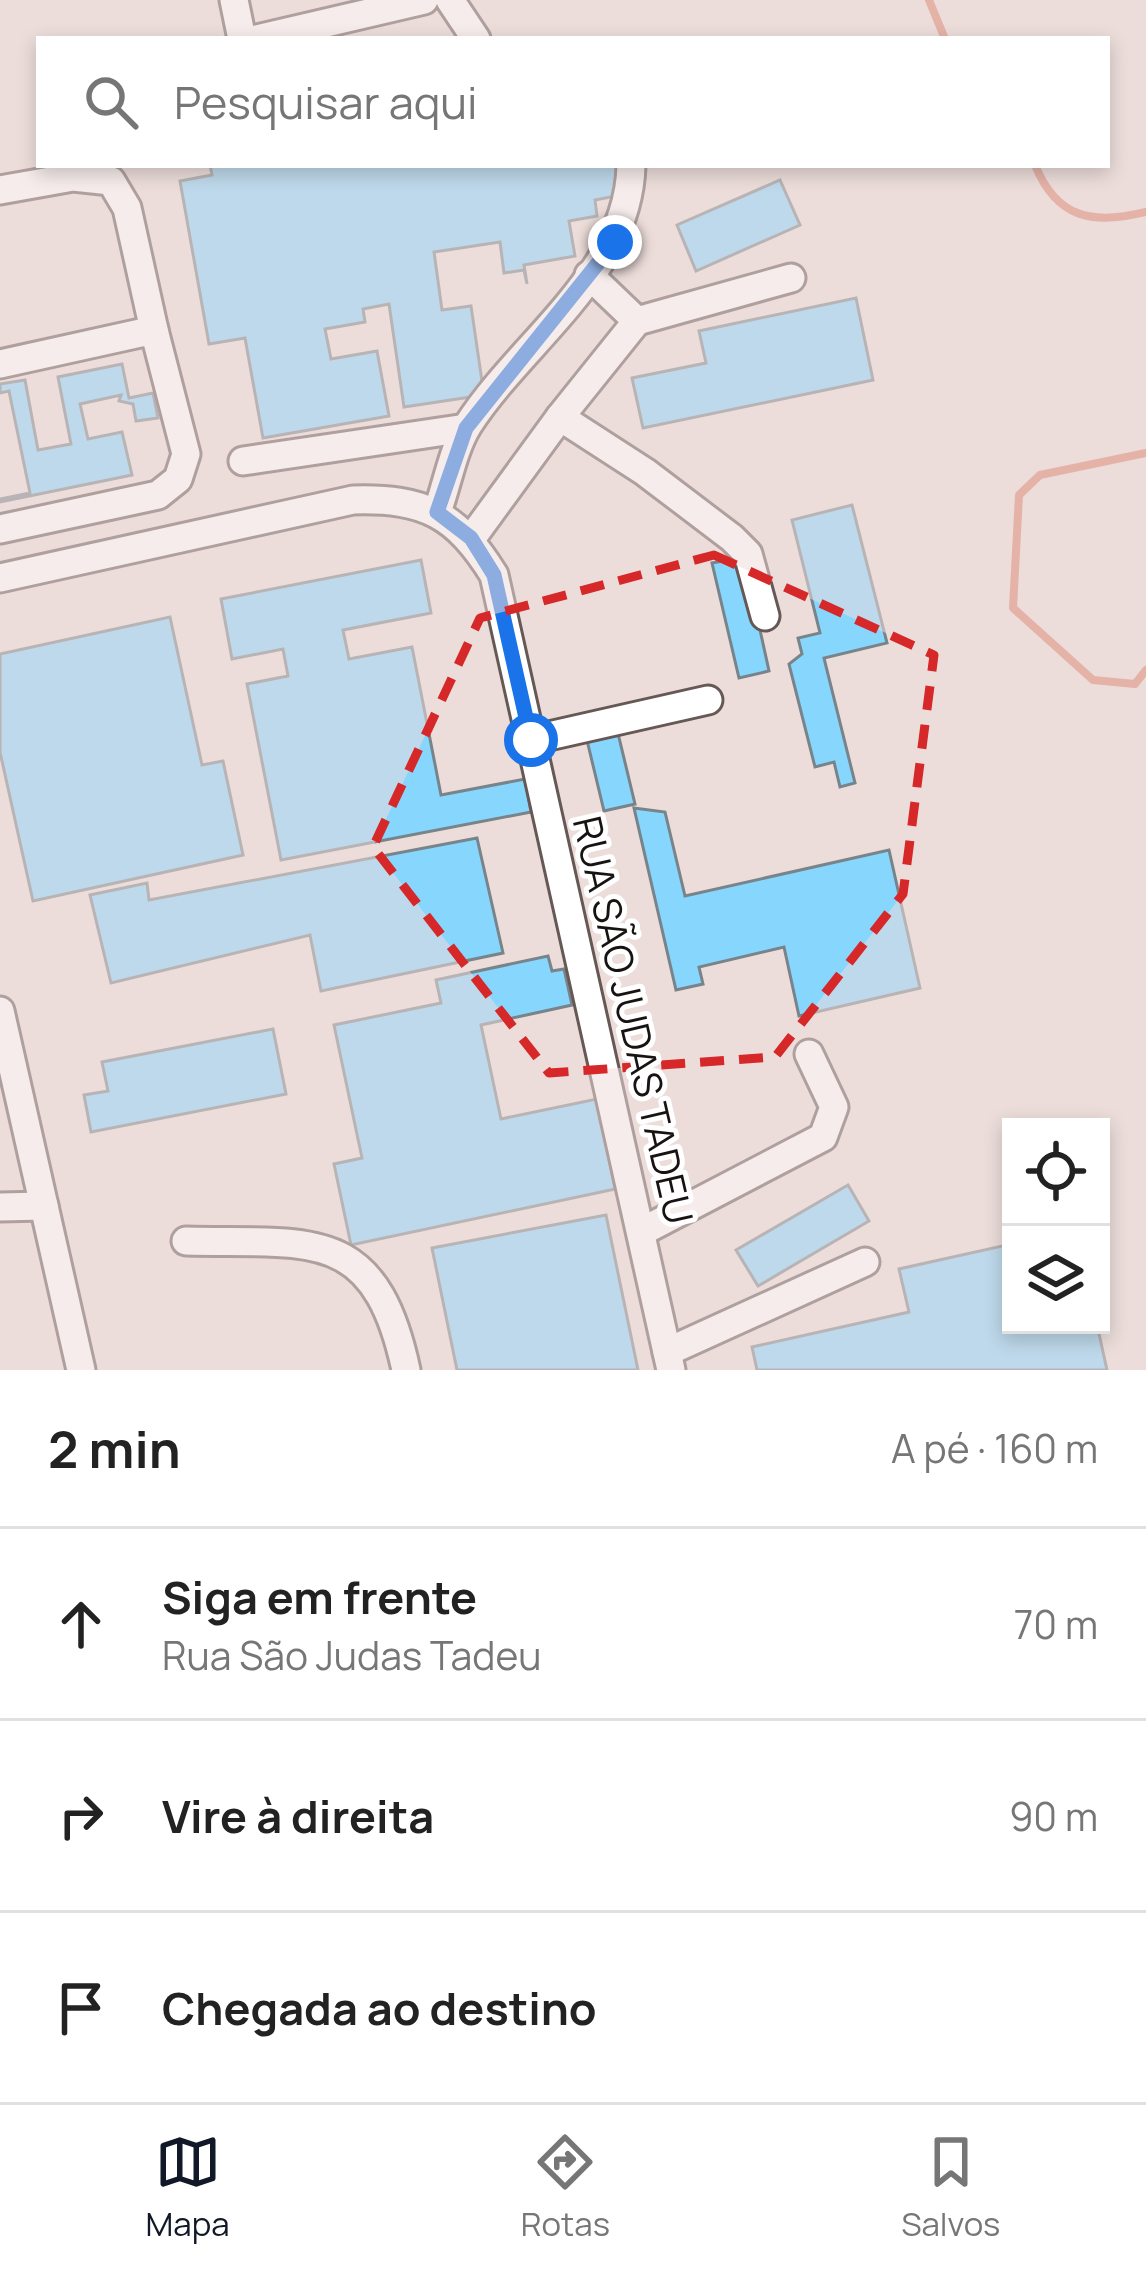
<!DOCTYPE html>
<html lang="pt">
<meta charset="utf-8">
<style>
body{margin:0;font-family:Manrope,sans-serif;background:#f2f2f2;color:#222}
.controls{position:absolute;right:36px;bottom:36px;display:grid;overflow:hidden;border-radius:0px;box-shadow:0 6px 18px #0003}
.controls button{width:108px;height:108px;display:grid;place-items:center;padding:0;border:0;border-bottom:3px solid #e0e0e0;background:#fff;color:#222;font:60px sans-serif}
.stop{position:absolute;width:36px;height:36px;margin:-27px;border:9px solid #1a73e8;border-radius:50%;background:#fff}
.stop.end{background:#1a73e8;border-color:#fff;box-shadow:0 3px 12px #0008}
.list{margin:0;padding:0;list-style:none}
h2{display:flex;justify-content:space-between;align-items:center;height:156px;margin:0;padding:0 48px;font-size:51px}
h2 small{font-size:39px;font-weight:400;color:#767676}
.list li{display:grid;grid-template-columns:78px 1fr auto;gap:36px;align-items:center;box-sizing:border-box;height:192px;padding:0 48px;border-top:3px solid #e0e0e0}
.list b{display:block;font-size:45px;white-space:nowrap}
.list p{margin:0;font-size:39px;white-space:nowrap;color:#767676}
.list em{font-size:39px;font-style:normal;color:#767676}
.icon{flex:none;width:66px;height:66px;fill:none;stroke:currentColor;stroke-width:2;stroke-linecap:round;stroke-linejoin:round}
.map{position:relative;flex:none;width:1146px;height:1370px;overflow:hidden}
.search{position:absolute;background:#fff;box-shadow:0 6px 18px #0003;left:36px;right:36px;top:36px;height:132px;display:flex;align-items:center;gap:30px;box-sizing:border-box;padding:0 42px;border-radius:0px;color:#767676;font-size:45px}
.sheet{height:732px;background:#fff}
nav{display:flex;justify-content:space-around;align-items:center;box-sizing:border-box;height:168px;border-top:3px solid #e0e0e0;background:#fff;font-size:33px;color:#767676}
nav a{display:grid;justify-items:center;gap:6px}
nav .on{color:#111827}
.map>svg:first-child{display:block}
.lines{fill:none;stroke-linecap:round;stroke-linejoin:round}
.stream{stroke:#db7e69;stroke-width:8}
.building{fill:#86d6fe;stroke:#78848a;stroke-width:3}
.minor-casing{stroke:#655855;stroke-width:33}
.minor{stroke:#fff;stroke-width:27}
.route{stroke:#1a73e8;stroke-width:15}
.marked{fill:none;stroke:#d62828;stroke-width:9;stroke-dasharray:24 15;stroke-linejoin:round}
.labels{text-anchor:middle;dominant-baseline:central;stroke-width:10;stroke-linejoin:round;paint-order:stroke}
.street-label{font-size:39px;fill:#181312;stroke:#fff}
</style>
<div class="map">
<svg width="1146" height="1370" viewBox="0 0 1146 1370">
<rect width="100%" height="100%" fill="#ecddda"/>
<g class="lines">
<g class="stream">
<polyline points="929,0 945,39"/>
<path d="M1035,165C1057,219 1093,225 1146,212"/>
<polyline points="1146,453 1040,475 1019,495 1013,608 1093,680 1135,684 1146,670"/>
</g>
</g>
<g class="building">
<polygon points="210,165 616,165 621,195 595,200 597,216 569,221 575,256 524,265 527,284 524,270 504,273 500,242 434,252 442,310 471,306 484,395 404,407 389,304 363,309 365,322 325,329 331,359 377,351 389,416 263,438 245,338 209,344 180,181 212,175"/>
<polygon points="780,180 800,225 696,271 677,225"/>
<polygon points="856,298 873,380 643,428 632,378 706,363 699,331"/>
<polygon points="122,364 129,398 153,393 158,418 136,421 133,404 119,401 121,395 80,404 88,439 122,432 132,475 0,502 0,499 30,493 9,391 0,393 0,384 25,380 38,450 71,444 58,377"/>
<polygon points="852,505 887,643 824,658 855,783 840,787 834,762 815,767 789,664 802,654 798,638 820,633 792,520"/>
<polygon points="744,557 769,671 739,678 712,563"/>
<polygon points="421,560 431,613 343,630 349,659 412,647 441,795 525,779 531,812 281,860 247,684 288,676 283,649 232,659 221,599"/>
<polygon points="170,617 202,765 223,761 243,855 33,901 0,752 0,654"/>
<polygon points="616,725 635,804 604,811 585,732"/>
<polygon points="634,808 665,812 685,896 889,850 920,988 799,1016 784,947 699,967 703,984 676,990"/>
<polygon points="477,838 503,953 321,991 310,935 111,983 90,895 147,883 149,900"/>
<polygon points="548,956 552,971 564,969 572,1005 481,1025 501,1119 597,1099 615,1189 351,1245 334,1164 362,1158 334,1025 441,1003 436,980"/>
<polygon points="273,1029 286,1094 91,1132 84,1095 108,1091 102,1062"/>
<polygon points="848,1185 869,1221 758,1286 736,1250"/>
<polygon points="606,1215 638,1370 457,1370 432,1248"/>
<polygon points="1011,1244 1011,1325 1097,1325 1107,1370 757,1370 752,1347 909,1312 899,1269"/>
</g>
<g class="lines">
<defs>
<g id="minor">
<polyline points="234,0 242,39"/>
<polyline points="450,0 476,39"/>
<polyline points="257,39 424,0"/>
<polyline points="0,190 73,177 111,181 127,208 154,330"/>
<polyline points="637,321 791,278"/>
<polyline points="0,364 154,330 186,454 178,479 158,495 0,529"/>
<polyline points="560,417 645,472 732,538 748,554 765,616"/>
<polyline points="243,461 466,428"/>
<path d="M437,512C447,485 453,449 468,425C522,341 629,273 631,165"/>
<polyline points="471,539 560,417 637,321 589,275"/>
<path d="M0,578L353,500C425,498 456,514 494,575L671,1370"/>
<polyline points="531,740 708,700"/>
<polyline points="0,1011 81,1370"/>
<polyline points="0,1207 44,1206"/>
<polyline points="641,1232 823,1137 834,1107 809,1054"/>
<path d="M186,1241C311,1244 375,1225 406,1370"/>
<polyline points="667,1352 865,1262"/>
</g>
</defs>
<use href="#minor" class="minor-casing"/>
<use href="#minor" class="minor"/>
</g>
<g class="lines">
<polyline class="route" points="531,740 494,575 471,538 437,512 466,428 615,242"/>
</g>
<path d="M0 0H1146V1370H0ZM714,555L934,655L903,894L775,1057L549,1073L373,847L480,618Z" fill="#ecddda" fill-opacity=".55" fill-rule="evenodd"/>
<path class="marked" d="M714,555L934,655L903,894L775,1057L549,1073L373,847L480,618Z"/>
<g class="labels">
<g class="street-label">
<text transform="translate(634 1020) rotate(77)">RUA SÃO JUDAS TADEU</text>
</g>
</g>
</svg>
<div class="controls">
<button><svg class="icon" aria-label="locate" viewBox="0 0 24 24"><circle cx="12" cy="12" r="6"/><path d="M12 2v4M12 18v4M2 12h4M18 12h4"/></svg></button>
<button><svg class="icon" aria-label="layers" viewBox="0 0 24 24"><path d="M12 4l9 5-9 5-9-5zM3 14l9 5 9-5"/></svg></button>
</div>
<div class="stop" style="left:531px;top:740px"></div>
<div class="stop end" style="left:615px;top:242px"></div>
<div class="search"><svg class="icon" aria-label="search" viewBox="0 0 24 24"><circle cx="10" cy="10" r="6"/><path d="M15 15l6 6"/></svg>Pesquisar aqui</div>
</div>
<section class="sheet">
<h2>2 min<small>A pé · 160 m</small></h2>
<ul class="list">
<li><svg class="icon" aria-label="ahead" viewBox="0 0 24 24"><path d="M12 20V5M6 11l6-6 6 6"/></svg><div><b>Siga em frente</b><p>Rua São Judas Tadeu</p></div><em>70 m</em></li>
<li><svg class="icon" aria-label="right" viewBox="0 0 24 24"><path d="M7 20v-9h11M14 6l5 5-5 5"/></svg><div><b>Vire à direita</b></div><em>90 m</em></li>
<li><svg class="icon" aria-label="arrive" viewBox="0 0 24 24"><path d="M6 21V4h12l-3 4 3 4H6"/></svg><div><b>Chegada ao destino</b></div></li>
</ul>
</section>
<nav>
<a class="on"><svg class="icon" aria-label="map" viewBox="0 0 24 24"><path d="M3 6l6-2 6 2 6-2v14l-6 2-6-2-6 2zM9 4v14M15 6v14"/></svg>Mapa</a>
<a><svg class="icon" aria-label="directions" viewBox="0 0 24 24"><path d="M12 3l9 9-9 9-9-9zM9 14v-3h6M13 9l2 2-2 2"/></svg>Rotas</a>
<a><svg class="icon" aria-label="saved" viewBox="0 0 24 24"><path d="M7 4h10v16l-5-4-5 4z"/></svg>Salvos</a>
</nav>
